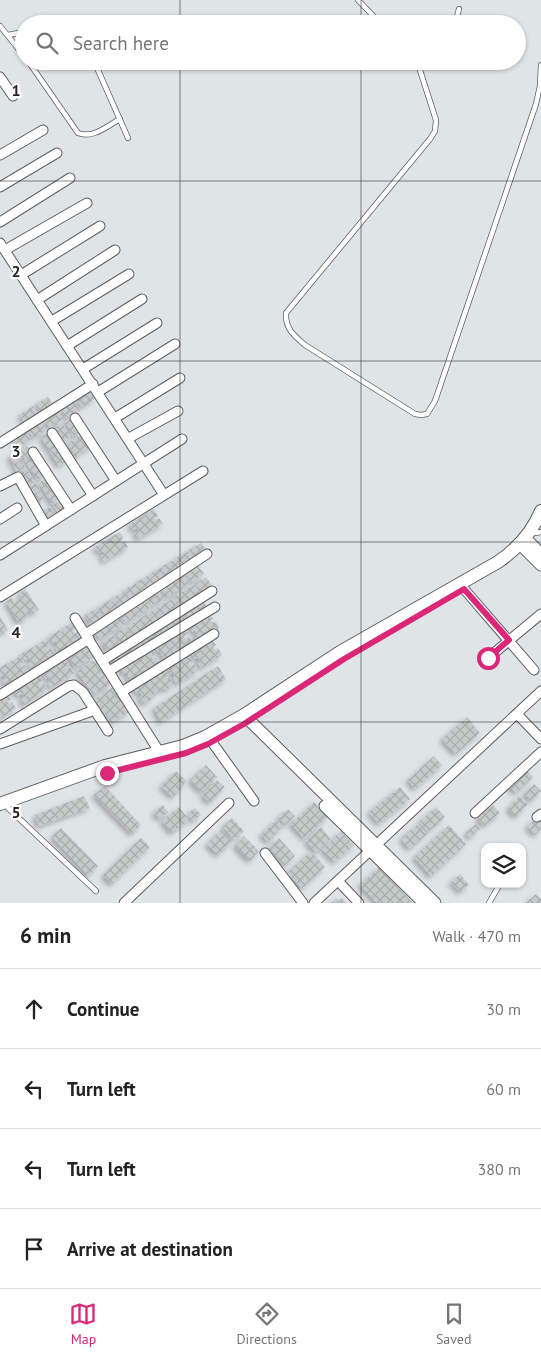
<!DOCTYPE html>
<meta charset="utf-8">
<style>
body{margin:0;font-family:"PT Sans",sans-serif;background:#f2f2f2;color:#222}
.controls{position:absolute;right:15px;bottom:15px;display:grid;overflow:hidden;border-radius:10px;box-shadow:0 1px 4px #0004}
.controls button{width:45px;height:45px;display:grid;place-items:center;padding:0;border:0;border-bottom:1px solid #e0e0e0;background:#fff;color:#222;font:25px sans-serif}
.stop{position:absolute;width:15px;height:15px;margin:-11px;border:4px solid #db2777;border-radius:50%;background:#fff}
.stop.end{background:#db2777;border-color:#fff;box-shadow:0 1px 5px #0008}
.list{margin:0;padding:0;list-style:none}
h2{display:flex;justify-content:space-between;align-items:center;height:65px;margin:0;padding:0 20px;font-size:21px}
h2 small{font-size:16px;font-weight:400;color:#767676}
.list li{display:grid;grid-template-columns:32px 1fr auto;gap:15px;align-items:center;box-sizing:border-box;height:80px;padding:0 20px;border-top:1px solid #e0e0e0}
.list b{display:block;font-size:19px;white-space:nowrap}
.list em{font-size:16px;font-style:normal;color:#767676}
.icon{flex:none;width:28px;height:28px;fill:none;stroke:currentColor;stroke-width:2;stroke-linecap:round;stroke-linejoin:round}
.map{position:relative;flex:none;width:541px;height:903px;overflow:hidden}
.search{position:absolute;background:#fff;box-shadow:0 1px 4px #0004;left:15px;right:15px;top:15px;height:55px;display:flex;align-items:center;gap:12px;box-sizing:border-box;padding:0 18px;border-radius:28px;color:#767676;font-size:19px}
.sheet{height:385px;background:#fff}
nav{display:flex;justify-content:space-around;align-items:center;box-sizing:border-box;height:70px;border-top:1px solid #e0e0e0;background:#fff;font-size:14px;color:#767676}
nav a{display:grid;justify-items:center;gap:2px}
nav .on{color:#db2777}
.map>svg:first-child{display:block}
.building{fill:url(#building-cross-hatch);filter:url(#shadow)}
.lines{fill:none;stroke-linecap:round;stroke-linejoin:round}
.service-casing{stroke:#5b5f61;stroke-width:6}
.minor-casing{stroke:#5b5f61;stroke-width:11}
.tertiary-casing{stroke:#5b5f61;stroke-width:13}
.secondary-casing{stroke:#5b5f61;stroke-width:14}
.service{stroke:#fff;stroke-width:4.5}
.minor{stroke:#fff;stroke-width:9}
.tertiary{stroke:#fff;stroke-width:11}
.secondary{stroke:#fff;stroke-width:12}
.route{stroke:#db2777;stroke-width:6}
.grid{fill:none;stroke:#242626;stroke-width:1;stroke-opacity:0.55}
.grid-label{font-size:16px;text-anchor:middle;font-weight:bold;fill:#242626;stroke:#fff;stroke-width:4.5;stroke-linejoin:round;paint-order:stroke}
</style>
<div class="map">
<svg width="541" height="903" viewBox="0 0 541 903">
<defs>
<pattern id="building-cross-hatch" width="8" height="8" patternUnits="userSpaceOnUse" patternTransform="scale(1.25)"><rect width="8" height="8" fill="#c5cbca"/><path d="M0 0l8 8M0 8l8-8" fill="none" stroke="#a9aead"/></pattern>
<filter id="shadow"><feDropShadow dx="-3" dy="3" stdDeviation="2.5" flood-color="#0004"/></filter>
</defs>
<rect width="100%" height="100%" fill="#dfe4e6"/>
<g class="building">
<polygon points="90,391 95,399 82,407 77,400"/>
<polygon points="48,397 53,405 40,413 35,405"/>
<polygon points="75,402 80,410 66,418 61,410"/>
<polygon points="33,406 38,414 25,423 20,415"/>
<polygon points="58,411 63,419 50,428 44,420"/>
<polygon points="72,417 81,431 73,436 64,423"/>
<polygon points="41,422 46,430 33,438 28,430"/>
<polygon points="62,423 71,436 62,442 53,429"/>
<polygon points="26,431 31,439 18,448 13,440"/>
<polygon points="50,432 59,445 50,451 41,437"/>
<polygon points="83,433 92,446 83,452 74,439"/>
<polygon points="73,440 82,453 73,459 64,445"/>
<polygon points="27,446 31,452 23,457 19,451"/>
<polygon points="59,447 68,460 59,466 50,452"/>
<polygon points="16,452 21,459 13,464 9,457"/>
<polygon points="31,453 36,460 28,465 24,458"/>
<polygon points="21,460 25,467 17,472 13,465"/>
<polygon points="36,461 45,475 37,480 28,466"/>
<polygon points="26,468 35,482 27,487 19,473"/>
<polygon points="46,478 60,499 52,504 39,483"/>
<polygon points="35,483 40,489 32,494 28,488"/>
<polygon points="40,491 44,498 37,503 32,496"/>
<polygon points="61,501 65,507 58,512 53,505"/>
<polygon points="50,507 54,513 46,518 42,512"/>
<polygon points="154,509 158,516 154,518 156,520 159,518 163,524 138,539 135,533 139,531 137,528 133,530 130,524"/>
<polygon points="120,532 123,538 120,541 121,543 125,541 128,547 104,562 101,556 105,554 102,551 99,553 95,547"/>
<polygon points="201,543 208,552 195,560 189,550"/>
<polygon points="188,551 195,561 183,568 176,558"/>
<polygon points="175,559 182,569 169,576 163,566"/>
<polygon points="198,566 204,574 192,582 186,573"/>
<polygon points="162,567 169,576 157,585 150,574"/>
<polygon points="184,573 190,582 166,598 160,589"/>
<polygon points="149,575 156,585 144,593 137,582"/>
<polygon points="206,577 212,586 201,593 195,584"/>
<polygon points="136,583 144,593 131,601 124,590"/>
<polygon points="194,584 200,593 178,607 172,598"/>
<polygon points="25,589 39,610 32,614 30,611 25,614 27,618 19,623 6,601 12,598 14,602 22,597 19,593"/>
<polygon points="158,590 164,599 152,606 146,598"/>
<polygon points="123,592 130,602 117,609 111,599"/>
<polygon points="146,599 151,607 139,615 134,607"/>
<polygon points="172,599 177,608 132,636 127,627 149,613 154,620 149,613"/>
<polygon points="110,600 116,610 104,617 98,607"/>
<polygon points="202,600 208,609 198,616 192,606"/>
<polygon points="133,607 138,615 126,623 121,614"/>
<polygon points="191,607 197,616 187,622 181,613"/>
<polygon points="97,608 103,618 91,625 85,615"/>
<polygon points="208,612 213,619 210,620 212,623 215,621 219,628 198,642 194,635 197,633 195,630 192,632 188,625"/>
<polygon points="179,614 185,624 175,630 169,621"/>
<polygon points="119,615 125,624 113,631 107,623"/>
<polygon points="0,617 8,630 2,634 0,631"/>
<polygon points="168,621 174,631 163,637 158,628"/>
<polygon points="72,622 76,629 72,631 74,634 77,631 81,638 58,653 55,647 58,645 56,641 52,644 48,638 59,630 61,634 63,633 61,630"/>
<polygon points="106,623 112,631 100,639 94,631"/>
<polygon points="184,626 188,633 184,636 186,639 189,637 193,643 187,647 185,645 171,654 172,656 164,661 160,651 158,652 154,645"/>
<polygon points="125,627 131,637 120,643 114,634"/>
<polygon points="157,628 162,637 152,644 146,634"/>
<polygon points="113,635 119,644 108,651 102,642"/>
<polygon points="145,635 150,645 140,651 134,642"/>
<polygon points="211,638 216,645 213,647 215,650 218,648 222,655 201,668 197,662 200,660 198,657 195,659 190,651"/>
<polygon points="46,639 50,645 46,647 47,650 51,648 55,654 32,669 28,664 32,661 30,658 25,660 21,654 33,647 35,650 36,649 35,646"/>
<polygon points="133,642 139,651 129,658 123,648"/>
<polygon points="86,644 94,657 75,668 67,655"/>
<polygon points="150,647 155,655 151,657 153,659 156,657 161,665 152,670 151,668 137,676 138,678 130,683 126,677 129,675 126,672 123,674 119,667"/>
<polygon points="122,649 128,659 118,665 112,656"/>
<polygon points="187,654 192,661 189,663 191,666 194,664 198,671 177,684 173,678 175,676 173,673 171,674 166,667"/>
<polygon points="20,656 24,662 20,664 22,667 25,665 29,671 6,686 2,681 6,678 4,675 0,677 0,668 7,663 9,667 11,666 9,663"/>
<polygon points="65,658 69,664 65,667 67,669 70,667 74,673 51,688 47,683 51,680 49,677 45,679 41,673 52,666 54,669 56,668 54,665"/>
<polygon points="96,659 111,684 93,695 77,671"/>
<polygon points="218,666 226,679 161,722 154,708"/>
<polygon points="164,667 169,675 165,678 166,679 169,677 174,685 166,690 164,688 150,697 152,699 143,704 139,698 142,696 140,692 137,694 133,688"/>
<polygon points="38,674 42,681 38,683 40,686 43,683 47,689 24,705 20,699 24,697 22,693 18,696 13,690 25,682 27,685 29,684 27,682"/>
<polygon points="113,687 129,712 110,723 95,699"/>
<polygon points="7,693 11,699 7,702 9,704 12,702 16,708 0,719 0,698"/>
<polygon points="467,717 480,733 456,754 442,739"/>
<polygon points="434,756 442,765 415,789 408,780"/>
<polygon points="206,765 217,777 201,792 190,780"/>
<polygon points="526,770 533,777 516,793 509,786"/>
<polygon points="176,771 187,781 173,797 161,786"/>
<polygon points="217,780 225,787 210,803 202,795"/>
<polygon points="534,784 541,791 531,801 524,794"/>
<polygon points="105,786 141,825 132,834 94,795"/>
<polygon points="400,787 410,799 379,824 369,812"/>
<polygon points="84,796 90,808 39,826 35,815"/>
<polygon points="519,796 528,804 516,817 508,809"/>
<polygon points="314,802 328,817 304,838 291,824"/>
<polygon points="163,805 168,812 159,819 154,812"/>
<polygon points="493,805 500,813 484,826 477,818"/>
<polygon points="179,807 189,820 172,833 162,821"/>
<polygon points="436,807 445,817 428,832 419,822"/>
<polygon points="195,808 201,815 193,821 187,814"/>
<polygon points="288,809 295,816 285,825 278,818"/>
<polygon points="541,817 541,829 535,835 527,826 535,819 537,823"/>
<polygon points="232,818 244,831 234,839 223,827"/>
<polygon points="276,820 283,826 268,842 261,835"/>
<polygon points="418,824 427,834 410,849 401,839"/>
<polygon points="476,824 480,829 470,838 466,833"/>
<polygon points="449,825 466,844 431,876 414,857"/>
<polygon points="321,827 331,839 316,852 306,841"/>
<polygon points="61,828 98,866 89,876 52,837"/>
<polygon points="221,830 232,841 218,855 207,844"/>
<polygon points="341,831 354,845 335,862 322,849"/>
<polygon points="244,836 259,851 250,861 235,846"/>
<polygon points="141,838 150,847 112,884 103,875"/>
<polygon points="279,838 295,856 284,866 268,848"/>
<polygon points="311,851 325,867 302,888 287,873"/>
<polygon points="379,867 413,903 377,903 360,885"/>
<polygon points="460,874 469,885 460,892 451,882"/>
<polygon points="536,894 541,899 541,903 526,903"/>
<polygon points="336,898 339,901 342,898 347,903 331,903"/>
</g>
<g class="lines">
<defs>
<g id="service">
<polyline points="358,0 381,24"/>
<polyline points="65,24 71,24"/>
<polyline points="455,24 459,9"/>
<polyline points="0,26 24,56"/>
<polyline points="8,35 24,32"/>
<path d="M28,61L78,133C93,139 107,126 120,119"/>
<polyline points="94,61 128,138"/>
<path d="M417,61L436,120L435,131L430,139L286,313C285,328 294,336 305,345L415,414L421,415L427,414L435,401L536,104L540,86L541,65"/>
<polyline points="536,533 541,532"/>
<polyline points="8,808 96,891"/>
<polyline points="489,903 500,884"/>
</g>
<g id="minor">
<polyline points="0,77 13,96"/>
<polyline points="0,155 43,130"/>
<polyline points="0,187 57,153"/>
<polyline points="0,222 70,178"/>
<polyline points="0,243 164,495"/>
<polyline points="5,250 87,203"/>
<polyline points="21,275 100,226"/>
<polyline points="37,300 115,250"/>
<polyline points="52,321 129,274"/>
<polyline points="67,346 142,299"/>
<polyline points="83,369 157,323"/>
<polyline points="98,392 175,344"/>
<polyline points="75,418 116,481"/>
<polyline points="115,418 180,378"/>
<polyline points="52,433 93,496"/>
<polyline points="129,438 178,411"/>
<polyline points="0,443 93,384"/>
<polyline points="33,452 71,510"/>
<polyline points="0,486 18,477 46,526"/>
<polyline points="0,519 17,508"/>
<polyline points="0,555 182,439"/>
<polyline points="464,589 534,670"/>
<polyline points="0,597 203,471"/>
<polyline points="75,618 160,753"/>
<polyline points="86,634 207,554"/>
<polyline points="488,658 541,614"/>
<polyline points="102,661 212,591"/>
<polyline points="109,671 215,607"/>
<polyline points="123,691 214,634"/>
<polyline points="0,695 89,639"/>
<polyline points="517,714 541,739"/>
<polyline points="0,729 69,686 74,685 83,692 108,731"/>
<polyline points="212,742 254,801"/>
<polyline points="0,744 95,710"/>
<polyline points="475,813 541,752"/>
<polyline points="537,817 541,814"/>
<polyline points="265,853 303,903"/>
<polyline points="338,881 359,903"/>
<polyline points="124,903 229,803"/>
<polyline points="314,903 541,691"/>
</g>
<g id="tertiary">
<polyline points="525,538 541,554"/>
<polyline points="520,544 541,565"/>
<polyline points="244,715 435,903"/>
<polyline points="325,806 424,903"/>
</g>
<path id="secondary" d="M0,804L105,766L183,746L205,737L244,715L340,652L498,562C517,549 532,533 541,511"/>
</defs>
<use href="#service" class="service-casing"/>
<use href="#minor" class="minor-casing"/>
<use href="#tertiary" class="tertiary-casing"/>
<use href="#secondary" class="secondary-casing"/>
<use href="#service" class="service"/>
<use href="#minor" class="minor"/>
<use href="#tertiary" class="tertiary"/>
<use href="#secondary" class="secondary"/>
</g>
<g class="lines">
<polyline class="route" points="107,773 186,753 208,744 244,724 344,659 464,589 509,640 488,658"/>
</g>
<path class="grid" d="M180,0V24M361,0V24M180,61V903M361,61V903M0,181H541M0,361H541M0,542H541M0,722H541"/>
<g class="grid-label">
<text x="16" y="96">1</text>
<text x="16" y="277">2</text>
<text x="16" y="457">3</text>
<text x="16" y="638">4</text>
<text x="16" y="818">5</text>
</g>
</svg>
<div class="controls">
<button><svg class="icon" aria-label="layers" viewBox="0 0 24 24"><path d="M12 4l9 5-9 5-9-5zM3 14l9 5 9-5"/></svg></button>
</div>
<div class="stop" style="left:488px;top:658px"></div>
<div class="stop end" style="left:107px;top:773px"></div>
<div class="search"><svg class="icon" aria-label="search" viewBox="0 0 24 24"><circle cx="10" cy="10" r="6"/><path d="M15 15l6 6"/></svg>Search here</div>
</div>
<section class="sheet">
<h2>6 min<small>Walk · 470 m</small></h2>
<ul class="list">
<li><svg class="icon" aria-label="ahead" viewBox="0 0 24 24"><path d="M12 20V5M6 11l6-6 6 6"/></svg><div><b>Continue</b></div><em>30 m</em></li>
<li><svg class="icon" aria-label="left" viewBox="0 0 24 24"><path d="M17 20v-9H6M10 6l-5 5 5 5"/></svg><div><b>Turn left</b></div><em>60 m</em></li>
<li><svg class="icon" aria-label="left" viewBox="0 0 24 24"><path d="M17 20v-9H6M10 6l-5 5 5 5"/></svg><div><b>Turn left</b></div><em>380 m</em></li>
<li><svg class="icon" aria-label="arrive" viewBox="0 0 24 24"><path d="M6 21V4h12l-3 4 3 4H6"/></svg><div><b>Arrive at destination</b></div></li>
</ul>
</section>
<nav>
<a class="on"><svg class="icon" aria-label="map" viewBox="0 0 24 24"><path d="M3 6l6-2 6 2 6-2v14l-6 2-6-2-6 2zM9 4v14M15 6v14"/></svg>Map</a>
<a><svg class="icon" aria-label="directions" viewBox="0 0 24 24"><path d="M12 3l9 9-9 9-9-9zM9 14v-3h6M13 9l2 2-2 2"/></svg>Directions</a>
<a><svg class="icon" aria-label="saved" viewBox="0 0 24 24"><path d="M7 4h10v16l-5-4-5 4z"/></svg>Saved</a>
</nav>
